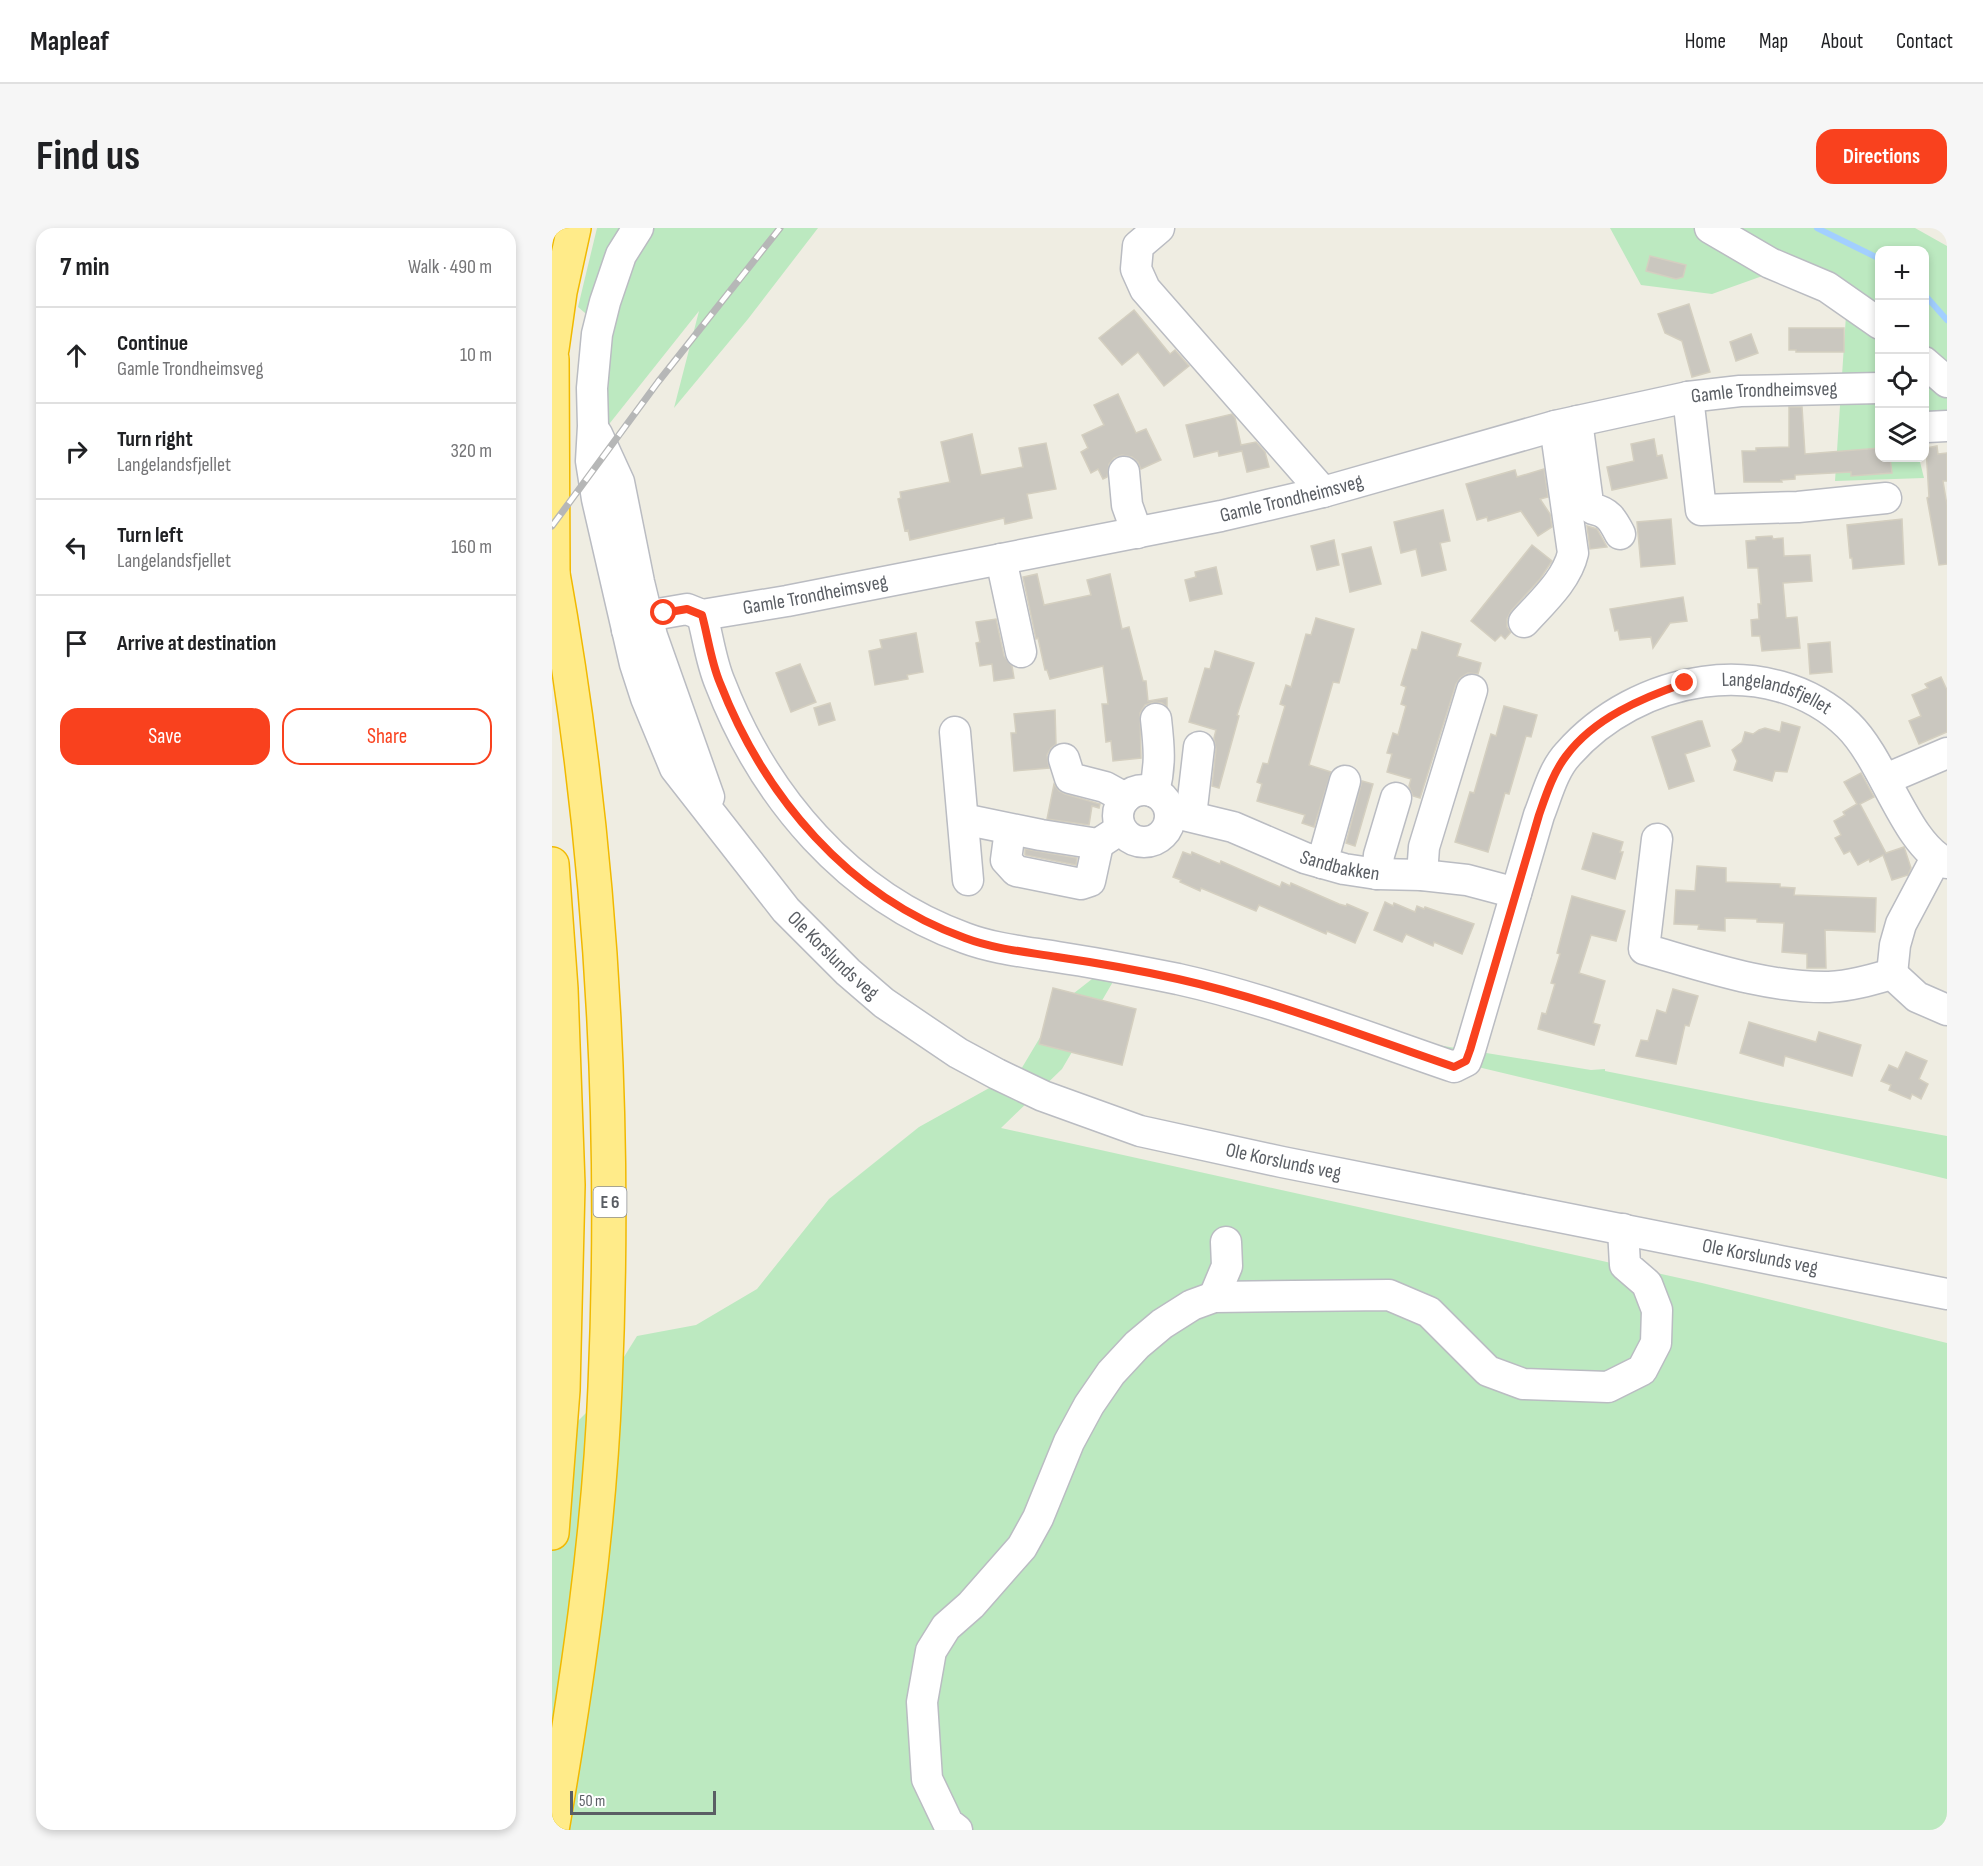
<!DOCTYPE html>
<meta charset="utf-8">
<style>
body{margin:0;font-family:"Sofia Sans Condensed",sans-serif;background:#f6f6f6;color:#202124}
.controls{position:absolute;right:18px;top:18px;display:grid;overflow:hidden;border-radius:12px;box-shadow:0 3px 9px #0003}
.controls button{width:54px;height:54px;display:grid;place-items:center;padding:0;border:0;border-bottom:2px solid #e0e0e0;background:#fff;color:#202124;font:30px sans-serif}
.scale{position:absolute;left:18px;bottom:15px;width:146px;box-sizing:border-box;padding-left:6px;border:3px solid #5a5e64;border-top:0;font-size:16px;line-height:21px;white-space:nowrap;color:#5a5e64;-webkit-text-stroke:4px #fff;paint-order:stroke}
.stop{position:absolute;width:18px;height:18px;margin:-14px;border:4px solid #f9411e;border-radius:50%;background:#fff}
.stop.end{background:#f9411e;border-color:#fff;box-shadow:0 2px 6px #0008}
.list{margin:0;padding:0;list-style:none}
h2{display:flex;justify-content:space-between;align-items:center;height:78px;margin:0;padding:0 24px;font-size:26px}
h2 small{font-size:20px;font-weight:400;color:#757577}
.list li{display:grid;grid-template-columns:39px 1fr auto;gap:18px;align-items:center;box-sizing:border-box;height:96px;padding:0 24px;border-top:2px solid #e0e0e0}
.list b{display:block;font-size:22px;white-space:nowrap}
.list p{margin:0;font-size:20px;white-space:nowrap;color:#757577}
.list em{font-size:20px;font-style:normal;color:#757577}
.actions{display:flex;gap:12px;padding:18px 24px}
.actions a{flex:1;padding:14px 0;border:2px solid #f9411e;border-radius:18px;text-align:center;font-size:21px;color:#f9411e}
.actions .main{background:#f9411e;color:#fff}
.icon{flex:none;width:33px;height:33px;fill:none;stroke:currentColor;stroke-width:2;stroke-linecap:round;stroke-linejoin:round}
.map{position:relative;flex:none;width:1395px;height:1602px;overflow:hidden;border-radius:18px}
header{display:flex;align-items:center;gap:36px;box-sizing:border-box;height:84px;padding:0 30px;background:#fff;border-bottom:2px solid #e0e0e0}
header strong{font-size:28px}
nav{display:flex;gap:33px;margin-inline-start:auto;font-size:21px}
.intro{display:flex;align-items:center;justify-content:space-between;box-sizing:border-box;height:144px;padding:0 36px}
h1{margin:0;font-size:42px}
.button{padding:15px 27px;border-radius:18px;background:#f9411e;color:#fff;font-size:21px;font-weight:700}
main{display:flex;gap:36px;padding:0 36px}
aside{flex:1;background:#fff;border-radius:18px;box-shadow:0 3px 9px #0003}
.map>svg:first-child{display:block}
.green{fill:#bce9c0}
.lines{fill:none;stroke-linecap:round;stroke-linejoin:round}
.stream{stroke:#a2cfff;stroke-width:6}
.building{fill:#cac7bf;stroke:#d4cfc0;stroke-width:1.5}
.minor-casing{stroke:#babcc2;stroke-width:33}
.highway-casing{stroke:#f1b900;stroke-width:36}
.minor{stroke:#fff;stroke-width:30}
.highway{stroke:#ffeb89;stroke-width:33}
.rail-casing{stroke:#b6b7b7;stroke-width:7}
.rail{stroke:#fff;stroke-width:4.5;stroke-dasharray:14;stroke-linecap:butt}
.route{stroke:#f9411e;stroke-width:8}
.labels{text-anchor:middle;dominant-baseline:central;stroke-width:5;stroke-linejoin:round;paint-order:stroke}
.shield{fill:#fff;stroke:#8c8e92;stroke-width:1.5}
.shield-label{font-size:18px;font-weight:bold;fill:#5a5e64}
.street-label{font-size:20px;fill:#5a5e64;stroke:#fff}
</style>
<header>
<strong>Mapleaf</strong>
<nav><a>Home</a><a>Map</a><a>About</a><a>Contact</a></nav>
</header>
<div class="intro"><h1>Find us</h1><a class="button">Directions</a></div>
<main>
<aside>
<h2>7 min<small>Walk · 490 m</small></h2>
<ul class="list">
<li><svg class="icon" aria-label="ahead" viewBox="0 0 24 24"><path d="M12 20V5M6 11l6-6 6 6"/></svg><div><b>Continue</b><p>Gamle Trondheimsveg</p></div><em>10 m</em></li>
<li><svg class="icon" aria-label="right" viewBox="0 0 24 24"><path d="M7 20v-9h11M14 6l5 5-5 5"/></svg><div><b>Turn right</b><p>Langelandsfjellet</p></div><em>320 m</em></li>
<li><svg class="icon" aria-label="left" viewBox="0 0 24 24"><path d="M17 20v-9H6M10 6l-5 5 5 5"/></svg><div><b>Turn left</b><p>Langelandsfjellet</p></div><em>160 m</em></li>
<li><svg class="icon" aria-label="arrive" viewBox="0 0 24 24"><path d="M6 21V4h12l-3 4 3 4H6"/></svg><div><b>Arrive at destination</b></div></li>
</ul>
<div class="actions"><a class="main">Save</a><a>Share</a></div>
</aside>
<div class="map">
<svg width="1395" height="1602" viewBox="0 0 1395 1602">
<rect width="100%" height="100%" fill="#efede2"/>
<g class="green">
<polygon points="45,0 266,0 196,91 122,180 147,83 54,200 59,107 26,79"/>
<polygon points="1058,0 1363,0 1395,18 1395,213 1373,213 1372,22 1328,22 1328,230 1367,230 1372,250 1283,253 1295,72 1233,40 1160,66 1089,57"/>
<polygon points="558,737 794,802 1039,842 1053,841 1053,843 1209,874 1395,908 1395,951 562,752 510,841 449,900 1150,1055 1395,1115 1395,1602 0,1602 0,1219 42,1177 85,1108 144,1097 205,1061 277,971 367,899 468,843 508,776"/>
</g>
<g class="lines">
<g class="stream">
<polyline points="1265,0 1328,31"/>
<polyline points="1372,66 1395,92"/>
</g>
</g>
<g class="building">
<polygon points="1098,28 1134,37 1131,49 1124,51 1094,43"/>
<polygon points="1137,76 1158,144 1140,149 1130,113 1113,105 1106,86"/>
<polygon points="582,82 618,126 623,122 637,138 612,158 586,124 570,137 547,110"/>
<polygon points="1237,100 1292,100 1292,124 1244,124 1244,122 1237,122"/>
<polygon points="1199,106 1206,125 1184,133 1178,114"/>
<polygon points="566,166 584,205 594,201 609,232 589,241 586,234 580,229 570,227 562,230 557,236 555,249 551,251 546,241 539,245 529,224 536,220 530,207 552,197 542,177"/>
<polygon points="1237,179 1250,179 1253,226 1328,220 1328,230 1338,230 1340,245 1299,248 1299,244 1243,247 1243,251 1229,252 1230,254 1192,254 1190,223 1204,223 1204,220 1237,219"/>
<polygon points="680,186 683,190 689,217 704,214 713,224 717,239 695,244 690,223 667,228 666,223 642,229 634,197"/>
<polygon points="420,206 429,247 471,239 467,220 494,215 504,261 475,266 480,290 453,296 452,290 358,312 356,302 353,303 346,271 349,270 348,264 398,254 389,214"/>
<polygon points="1102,211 1105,228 1110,227 1115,250 1060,262 1055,239 1082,233 1079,216"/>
<polygon points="1385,218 1386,226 1395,225 1395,253 1391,253 1395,277 1395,336 1387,337 1375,270 1377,269 1374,220"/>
<polygon points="992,241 996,269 988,271 998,286 1000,299 986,308 969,283 936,293 935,289 925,292 914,256 963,242 965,249"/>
<polygon points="891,282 898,313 888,315 894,342 870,348 864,321 849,325 842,294"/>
<polygon points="1119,291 1123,336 1089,339 1085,294"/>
<polygon points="1350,291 1352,336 1301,341 1300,330 1298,330 1295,297"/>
<polygon points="1035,298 1045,301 1055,319 1038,321"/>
<polygon points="1220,308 1221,311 1231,310 1232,328 1258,327 1260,353 1231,355 1234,390 1245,389 1248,420 1210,423 1208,408 1200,408 1199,392 1207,391 1206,376 1209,376 1206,340 1196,340 1194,313 1204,312 1204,309"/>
<polygon points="782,312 787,337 765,342 759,318"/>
<polygon points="980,317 1000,333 988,351 959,383 955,391 955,399 959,404 953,411 949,407 943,413 919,393"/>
<polygon points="819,319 829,356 798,364 790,326"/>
<polygon points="664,339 670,366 638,373 633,352 644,349 643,344"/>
<polygon points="485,346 492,377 539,367 535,352 558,346 570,401 577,399 591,453 594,453 596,473 615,470 615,479 610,475 602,474 593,477 588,485 589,530 561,533 559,513 554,514 550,476 556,476 551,438 498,451 495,442 493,442 486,410 484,411 471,349"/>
<polygon points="1131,369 1135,393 1118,395 1101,420 1099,409 1068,412 1066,402 1063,403 1058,381"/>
<polygon points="764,390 802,401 787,455 781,454 757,537 779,544 762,599 750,595 753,587 705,573 710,556 705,554 711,535 716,536 721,518 733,478 728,476 734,457 739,459 754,406 759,407"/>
<polygon points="444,391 452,428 460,438 462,450 442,453 440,436 428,438 424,415 428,414 424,394"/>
<polygon points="870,404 909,416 905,428 929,435 926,446 916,445 908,450 904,456 868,570 861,568 857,558 859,551 835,544 840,526 835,525 841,505 846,507 854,478 849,476 854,459 849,457 860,421 865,422"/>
<polygon points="364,405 371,444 355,447 356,451 323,457 317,423 330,420 328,412"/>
<polygon points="1278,414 1280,444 1258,446 1256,416"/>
<polygon points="663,423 702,435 685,487 687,488 667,560 660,558 664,521 662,510 664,502 637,494 653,440 658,441"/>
<polygon points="248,436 264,474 239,484 224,445"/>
<polygon points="1389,449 1395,462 1395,504 1367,516 1357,493 1369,488 1360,467 1376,460 1373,456"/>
<polygon points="278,475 283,492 267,497 262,480"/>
<polygon points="952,478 985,487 979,509 974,508 957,566 953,565 936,624 903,614 918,564 922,565 939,506 944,508"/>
<polygon points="503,482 504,516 499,520 495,527 497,540 462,543 459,505 464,505 462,486"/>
<polygon points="1146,493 1150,493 1158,518 1133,526 1142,553 1117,561 1100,509"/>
<polygon points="1230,494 1248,499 1235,544 1223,543 1220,553 1182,542 1185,533 1180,522 1190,514 1193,504 1201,506 1207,502 1213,500 1228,504"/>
<polygon points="1309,545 1322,569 1308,576 1334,625 1352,619 1359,640 1356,647 1340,652 1331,627 1318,634 1317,631 1306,637 1298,623 1292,626 1283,610 1289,607 1282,593 1293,587 1291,584 1305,576 1292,554"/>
<polygon points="810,553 821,556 803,618 794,615"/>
<polygon points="502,556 507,563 513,566 548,576 547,580 540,578 537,597 495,591"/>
<polygon points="1041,605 1071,614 1068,624 1071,624 1063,651 1030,641"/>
<polygon points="473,621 525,630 524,637 473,627"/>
<polygon points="631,624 639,627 640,624 668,636 669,633 728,659 730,654 738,658 739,655 787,676 794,678 795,676 816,685 803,715 775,703 774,706 707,677 704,683 649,660 648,663 628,654 629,652 621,649"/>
<polygon points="1145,638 1174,640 1174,654 1228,656 1228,659 1243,660 1242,667 1324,670 1323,704 1273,702 1274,740 1255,740 1255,726 1230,724 1232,695 1205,694 1205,691 1173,690 1173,703 1146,701 1147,697 1122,696 1124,662 1143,663"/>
<polygon points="1020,668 1073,683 1064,713 1039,707 1027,745 1053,753 1041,795 1048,797 1042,817 986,801 990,785 994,786 1003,756 999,755 1008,726 1005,725"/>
<polygon points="833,674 841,678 842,675 863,684 865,678 872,681 873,679 922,696 910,726 882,714 881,718 854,706 850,714 822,702"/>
<polygon points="501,760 584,781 570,837 487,816"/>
<polygon points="1121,761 1146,768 1137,798 1133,797 1124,836 1084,828 1089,812 1096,813 1105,782 1114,785"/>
<polygon points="1197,794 1264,814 1267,804 1309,817 1300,848 1233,828 1231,838 1188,825"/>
<polygon points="1354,824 1375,833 1367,851 1376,856 1369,871 1360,866 1358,871 1337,862 1339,857 1329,853 1337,837 1346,841"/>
</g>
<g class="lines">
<defs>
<g id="minor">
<path id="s1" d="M86,0L69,27L53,74L45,106L40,160L41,198L39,233L45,271L83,436L94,470L123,540L234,682L296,744L332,775L406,825L445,846L491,868L588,903L730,934L1395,1066"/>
<polyline points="607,0 586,18 584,41 593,61 771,264"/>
<polyline points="1158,0 1218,35 1275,59 1328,96"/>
<polyline points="1372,134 1395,154"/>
<polyline points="1136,169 1149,282 1246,279 1334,270"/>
<path d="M1025,193L1036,275L1041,281C1057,284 1061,293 1068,306"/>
<polyline points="1375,199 1395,198"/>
<polyline points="45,206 67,254 87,354 100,408 157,569"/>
<polyline points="572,244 575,277 585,305"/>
<polyline points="449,331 469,424"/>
<path id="s2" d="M150,387C156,409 159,434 168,455C212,569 296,668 413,710C442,721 475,724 505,729C546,735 586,743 626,751C720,772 811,808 902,839L914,833L918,822L987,587C995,567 1001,542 1016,526C1084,448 1216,421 1296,497C1333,533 1353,616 1395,635"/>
<path d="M972,394C990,374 1015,352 1021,325L1003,198"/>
<path id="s3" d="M75,402L96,388L112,385L135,381L150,387L235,373L669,288L771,264L1003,198L1136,169L1188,163L1328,160"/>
<polyline points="403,504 416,652"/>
<polyline points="512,531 518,550 553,559 573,570"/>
<polyline points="1334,551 1395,525"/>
<circle cx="592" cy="588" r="26"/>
<path d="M602,564C609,537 607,518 604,491"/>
<path id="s4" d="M619,584L681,599L753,630L792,641L825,646L870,647L915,652L964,665"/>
<polyline points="639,588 647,519"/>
<polyline points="411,591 489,607 546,616 569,601"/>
<polyline points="458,602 454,632 464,643 529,656 538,653 546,616"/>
<path d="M1105,611L1092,721C1152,738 1214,760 1277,759C1299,758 1319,752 1340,746L1365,769L1395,782"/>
<polyline points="770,635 793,553"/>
<polyline points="825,646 827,627 844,570"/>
<polyline points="870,647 872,619 920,462"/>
<polyline points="1340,746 1343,717 1349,696 1384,630"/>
<polyline points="662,1069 675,1038 674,1014"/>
<polyline points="405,1602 396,1595 375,1551 370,1474 379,1423 394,1399 419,1377 470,1319 486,1290 517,1214 537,1177 559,1145 585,1117 610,1096 640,1077 662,1069 837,1067 877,1084 936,1143 971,1156 1056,1159 1090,1142 1104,1115 1105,1082 1095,1056 1073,1037 1071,1001"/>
</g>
<g id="highway">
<polyline points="0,121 8,64 22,0"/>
<polyline points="0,131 1,345"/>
<path d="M0,340C49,610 65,885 53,1159C47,1308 25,1456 0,1602"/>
<polyline points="0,636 9,761 16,957 11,1162 0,1305"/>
</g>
</defs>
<use href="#minor" class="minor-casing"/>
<use href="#highway" class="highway-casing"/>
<use href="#minor" class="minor"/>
<use href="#highway" class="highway"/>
<defs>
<polyline id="rail" points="0,298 106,154 228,0"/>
</defs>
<use href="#rail" class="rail-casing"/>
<use href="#rail" class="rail"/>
</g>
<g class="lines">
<path class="route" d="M112,385L135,381L150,387C156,409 159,434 168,455C212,568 296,668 413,710C442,721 475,724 505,729C546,735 586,742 626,751C720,772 811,808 902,839L914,833L918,822L987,587C994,567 1001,545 1014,528C1042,490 1090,470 1133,455"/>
</g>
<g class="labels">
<rect class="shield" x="41.5" y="959" width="33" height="30" rx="4.5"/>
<g class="shield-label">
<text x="58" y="974">E 6</text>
</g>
<g class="street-label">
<text stroke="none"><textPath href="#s3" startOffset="1168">Gamle Trondheimsveg</textPath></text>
<text stroke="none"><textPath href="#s3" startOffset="682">Gamle Trondheimsveg</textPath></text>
<text stroke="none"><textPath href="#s3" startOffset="196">Gamle Trondheimsveg</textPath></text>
<text stroke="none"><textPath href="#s2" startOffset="1512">Langelandsfjellet</textPath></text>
<text stroke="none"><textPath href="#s4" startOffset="178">Sandbakken</textPath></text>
<text stroke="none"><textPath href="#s1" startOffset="807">Ole Korslunds veg</textPath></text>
<text stroke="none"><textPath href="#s1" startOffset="1311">Ole Korslunds veg</textPath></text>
<text stroke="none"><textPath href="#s1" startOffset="1797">Ole Korslunds veg</textPath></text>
</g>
</g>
</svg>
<div class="controls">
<button>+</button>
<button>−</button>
<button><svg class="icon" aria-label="locate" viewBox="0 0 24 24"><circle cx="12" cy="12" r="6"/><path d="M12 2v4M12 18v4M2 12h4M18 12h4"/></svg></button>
<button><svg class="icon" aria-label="layers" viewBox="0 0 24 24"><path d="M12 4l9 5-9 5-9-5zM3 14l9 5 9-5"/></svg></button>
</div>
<div class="scale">50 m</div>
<div class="stop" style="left:112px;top:385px"></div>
<div class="stop end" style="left:1133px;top:455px"></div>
</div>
</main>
